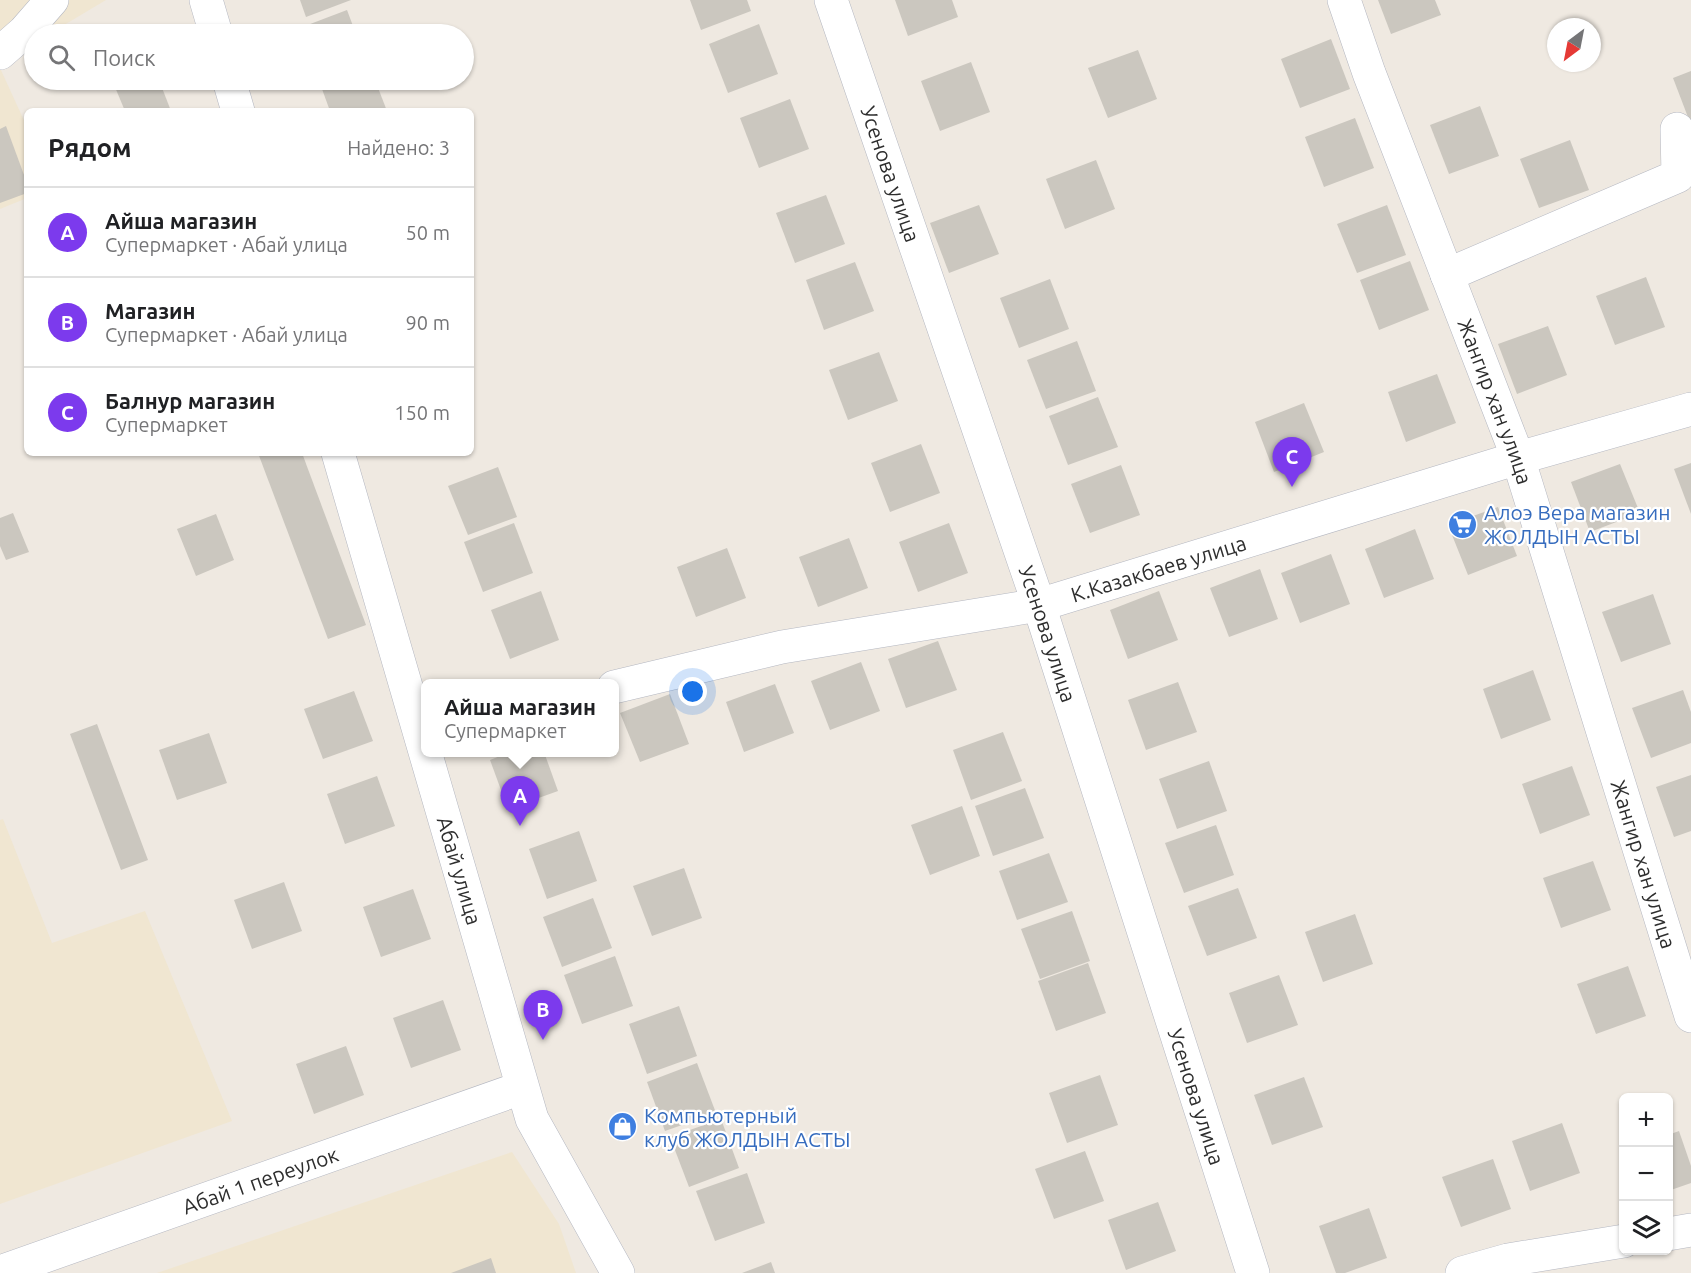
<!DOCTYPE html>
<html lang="ru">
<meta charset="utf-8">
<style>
body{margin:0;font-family:Ubuntu,sans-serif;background:#f2f2f2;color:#202124}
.controls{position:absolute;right:18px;bottom:18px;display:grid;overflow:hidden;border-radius:9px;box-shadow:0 2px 4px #0004}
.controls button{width:54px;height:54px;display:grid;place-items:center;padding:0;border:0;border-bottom:2px solid #e0e0e0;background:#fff;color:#202124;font:30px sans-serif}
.compass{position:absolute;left:1547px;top:18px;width:54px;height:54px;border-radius:50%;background:#fff;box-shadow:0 2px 4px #0004;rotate:212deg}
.you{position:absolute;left:693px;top:692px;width:21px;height:21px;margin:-15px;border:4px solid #fff;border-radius:50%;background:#1a73e8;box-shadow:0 0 0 9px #1a73e833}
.badge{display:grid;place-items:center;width:39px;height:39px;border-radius:50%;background:#7c3aed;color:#fff;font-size:20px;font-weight:700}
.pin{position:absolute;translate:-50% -50px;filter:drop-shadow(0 2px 3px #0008)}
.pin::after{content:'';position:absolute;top:32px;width:21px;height:18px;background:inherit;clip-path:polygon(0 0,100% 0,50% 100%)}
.popup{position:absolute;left:421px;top:679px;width:198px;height:78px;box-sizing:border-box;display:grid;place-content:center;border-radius:9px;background:#fff;filter:drop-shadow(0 2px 4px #0005);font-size:20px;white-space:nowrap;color:#757577}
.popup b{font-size:22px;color:#202124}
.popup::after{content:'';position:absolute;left:50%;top:100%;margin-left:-12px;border:12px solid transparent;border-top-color:#fff}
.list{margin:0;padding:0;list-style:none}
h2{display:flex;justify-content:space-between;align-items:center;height:78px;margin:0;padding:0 24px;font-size:26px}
h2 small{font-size:20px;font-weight:400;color:#757577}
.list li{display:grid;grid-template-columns:39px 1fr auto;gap:18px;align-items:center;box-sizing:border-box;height:90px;padding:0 24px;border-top:2px solid #e0e0e0}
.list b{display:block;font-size:22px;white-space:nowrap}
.list p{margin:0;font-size:20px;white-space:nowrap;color:#757577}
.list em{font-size:20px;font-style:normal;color:#757577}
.icon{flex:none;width:33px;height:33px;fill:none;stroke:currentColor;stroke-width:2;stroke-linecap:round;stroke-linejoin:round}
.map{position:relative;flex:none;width:1691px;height:1273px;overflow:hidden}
.search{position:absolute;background:#fff;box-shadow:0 2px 4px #0004;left:24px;top:24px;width:450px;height:66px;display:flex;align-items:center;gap:15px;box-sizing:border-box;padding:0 21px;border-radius:33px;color:#757577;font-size:22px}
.panel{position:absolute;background:#fff;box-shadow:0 2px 4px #0004;left:24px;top:108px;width:450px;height:348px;border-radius:9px}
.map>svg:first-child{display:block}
.education{fill:#f0e6d1}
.building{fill:#cbc7bf}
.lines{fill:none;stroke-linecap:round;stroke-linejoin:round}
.minor-casing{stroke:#b4b7c1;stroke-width:34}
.minor{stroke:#fff;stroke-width:33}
.labels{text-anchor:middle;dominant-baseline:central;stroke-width:4.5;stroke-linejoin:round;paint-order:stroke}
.street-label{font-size:21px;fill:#2e2e2e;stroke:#fff}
.shop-label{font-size:21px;fill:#366cbe;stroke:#fff;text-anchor:start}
</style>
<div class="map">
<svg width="1691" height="1273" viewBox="0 0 1691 1273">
<rect width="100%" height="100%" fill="#efe9e1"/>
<g class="education">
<polygon points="0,0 106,0 49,34 34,34 0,64"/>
<polygon points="0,68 27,127 27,198 0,209"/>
<polygon points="3,819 52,943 145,911 232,1121 0,1204 0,820"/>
<polygon points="512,1152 559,1224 576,1273 157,1273"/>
</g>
<g class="building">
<polygon points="300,0 351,0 306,17"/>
<polygon points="690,0 747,0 751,11 701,30"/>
<polygon points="895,0 952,0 958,17 908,36"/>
<polygon points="1378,0 1435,0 1441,15 1391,34"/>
<polygon points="347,10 356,34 299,34 297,29"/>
<polygon points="156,24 160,34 130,34"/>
<polygon points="759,24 778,74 728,93 709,44"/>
<polygon points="1331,39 1350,89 1300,108 1281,59"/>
<polygon points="1138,50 1157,99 1108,118 1088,68"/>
<polygon points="971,62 990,112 940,131 921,81"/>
<polygon points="1691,71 1691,125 1673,78"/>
<polygon points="112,80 159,80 171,111 125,111"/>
<polygon points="346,80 375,80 387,111 330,111 322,89"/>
<polygon points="790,99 809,149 759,168 740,118"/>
<polygon points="1480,106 1499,156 1449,174 1430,125"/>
<polygon points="1355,118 1374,168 1324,187 1305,137"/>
<polygon points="6,126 27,183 27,193 0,203 0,129"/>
<polygon points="1570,140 1589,190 1539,208 1520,159"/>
<polygon points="1096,160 1115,209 1065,229 1046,179"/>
<polygon points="826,195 845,244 795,263 776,213"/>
<polygon points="979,205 999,254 949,273 930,223"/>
<polygon points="1387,205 1406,255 1357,273 1337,224"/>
<polygon points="1410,261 1429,310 1379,330 1360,280"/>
<polygon points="855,262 874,311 824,330 806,280"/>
<polygon points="1646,277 1665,327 1615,345 1596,296"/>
<polygon points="1050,279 1069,329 1019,348 1000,298"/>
<polygon points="1548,326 1567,375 1517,394 1498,344"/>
<polygon points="1077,341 1096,391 1046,409 1027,360"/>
<polygon points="879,352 898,401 848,420 829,370"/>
<polygon points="1437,374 1456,423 1406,442 1388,392"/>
<polygon points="1098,397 1118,447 1068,465 1049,416"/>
<polygon points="1304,403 1324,452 1274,472 1255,422"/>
<polygon points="921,444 940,493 890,512 871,463"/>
<polygon points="258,453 302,453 366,625 328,639"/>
<polygon points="1691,463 1691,514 1674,469"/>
<polygon points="1620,464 1640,513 1590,532 1571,482"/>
<polygon points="1121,465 1140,515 1090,533 1071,484"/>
<polygon points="498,467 517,517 468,535 448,486"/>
<polygon points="1498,507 1517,556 1468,575 1448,525"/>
<polygon points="13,513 29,552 6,560 0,546 0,518"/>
<polygon points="216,514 234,560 196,576 177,529"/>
<polygon points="514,523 533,573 483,592 464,542"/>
<polygon points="949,523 968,573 918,592 899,542"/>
<polygon points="1415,529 1434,579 1384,598 1365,549"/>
<polygon points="849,538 868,588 818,607 799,557"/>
<polygon points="727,548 746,598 696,617 677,567"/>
<polygon points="1331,554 1350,604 1300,623 1281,573"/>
<polygon points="1260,569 1278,619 1229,637 1210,588"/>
<polygon points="541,591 559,640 510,659 491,610"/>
<polygon points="1159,591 1178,640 1128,659 1110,610"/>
<polygon points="1653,594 1671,644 1621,662 1602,612"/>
<polygon points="938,641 957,690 906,708 888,659"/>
<polygon points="861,662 880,711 830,730 811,681"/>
<polygon points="1533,670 1551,720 1501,739 1483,689"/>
<polygon points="1178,682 1197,732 1146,750 1128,700"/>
<polygon points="775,684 794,733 744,752 726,702"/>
<polygon points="1683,690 1691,712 1691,743 1651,758 1632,708"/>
<polygon points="354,691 373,741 323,759 304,709"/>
<polygon points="670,694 689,744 640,762 620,713"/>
<polygon points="97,724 148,860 121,870 70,734"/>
<polygon points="1003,732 1022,781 971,800 953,750"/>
<polygon points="209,733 227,783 177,800 159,750"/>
<polygon points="510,752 544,752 558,791 508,809 490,760"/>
<polygon points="1209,761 1227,811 1177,829 1159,779"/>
<polygon points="1572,766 1590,815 1540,834 1522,784"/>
<polygon points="1691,775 1691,831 1674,837 1656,787"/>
<polygon points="377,776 395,826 345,844 327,794"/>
<polygon points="1025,788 1044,838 993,856 975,806"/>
<polygon points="962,806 980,856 930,875 911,825"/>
<polygon points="1216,825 1234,875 1184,893 1165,843"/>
<polygon points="579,831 597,881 547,899 529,849"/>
<polygon points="1049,853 1068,902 1017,920 999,871"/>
<polygon points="1593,861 1611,910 1561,928 1543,878"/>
<polygon points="684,868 702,918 652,936 633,886"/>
<polygon points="284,882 302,931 252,949 234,900"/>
<polygon points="1238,888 1257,938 1207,956 1188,906"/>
<polygon points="413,889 431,939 381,957 363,907"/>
<polygon points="593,898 612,948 562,967 543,917"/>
<polygon points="1072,911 1090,961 1040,979 1021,929"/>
<polygon points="1355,914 1373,964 1323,982 1305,932"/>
<polygon points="615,956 633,1006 582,1024 564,975"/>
<polygon points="1088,963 1106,1013 1056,1031 1038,981"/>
<polygon points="1628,966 1646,1016 1596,1034 1577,984"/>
<polygon points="1279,975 1298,1025 1247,1043 1229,993"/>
<polygon points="443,1000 461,1050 411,1068 393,1018"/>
<polygon points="679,1006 697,1056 647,1074 629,1024"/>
<polygon points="346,1046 364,1095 314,1114 296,1064"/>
<polygon points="697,1063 716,1113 665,1131 647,1082"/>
<polygon points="1100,1075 1118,1125 1067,1143 1049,1093"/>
<polygon points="1304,1077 1323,1127 1272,1145 1254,1095"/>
<polygon points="721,1119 739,1168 689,1187 670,1137"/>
<polygon points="1562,1123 1580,1173 1530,1191 1512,1141"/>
<polygon points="1679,1131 1691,1166 1691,1183 1668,1191 1668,1135"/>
<polygon points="1085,1151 1104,1201 1054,1219 1035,1169"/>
<polygon points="1493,1159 1511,1209 1461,1227 1442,1177"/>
<polygon points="747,1173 765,1223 715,1241 696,1191"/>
<polygon points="1158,1202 1176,1251 1126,1270 1108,1220"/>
<polygon points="1369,1208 1387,1258 1345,1273 1336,1273 1319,1226"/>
<polygon points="491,1258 496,1273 451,1273"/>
<polygon points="771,1262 775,1273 742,1273"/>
</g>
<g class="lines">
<defs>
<g id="minor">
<polyline points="206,0 216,34"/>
<path id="s1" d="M831,0L1039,605L1253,1273"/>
<path id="s2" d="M1344,0L1369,73L1518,458L1691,1016"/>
<polyline points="0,53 24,32 52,0"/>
<polyline points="229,80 238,111"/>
<polyline points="1447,275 1678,176 1677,129"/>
<path id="s3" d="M338,453L532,1119L618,1273"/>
<path id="s4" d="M614,687L782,647L1039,605L1518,458L1691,409"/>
<polyline points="1668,1234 1691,1230"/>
<path id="s5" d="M0,1272L521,1088"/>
<polyline points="1462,1273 1508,1260 1624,1241"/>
</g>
</defs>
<use href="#minor" class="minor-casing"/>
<use href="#minor" class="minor"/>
</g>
<defs>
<symbol id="supermarket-disc" viewBox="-11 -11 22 22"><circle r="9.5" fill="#3f7fe0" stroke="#fff"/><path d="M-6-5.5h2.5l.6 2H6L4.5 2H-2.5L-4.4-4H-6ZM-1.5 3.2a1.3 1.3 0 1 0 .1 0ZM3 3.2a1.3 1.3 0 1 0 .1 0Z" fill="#fff"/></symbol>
<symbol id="shop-disc" viewBox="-11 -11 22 22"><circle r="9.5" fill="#3f7fe0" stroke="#fff"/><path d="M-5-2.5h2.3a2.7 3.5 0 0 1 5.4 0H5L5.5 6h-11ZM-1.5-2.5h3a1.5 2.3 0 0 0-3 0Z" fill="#fff"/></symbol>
</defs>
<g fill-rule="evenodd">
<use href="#supermarket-disc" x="1446" y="508" width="33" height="33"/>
<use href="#shop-disc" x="606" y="1110" width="33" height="33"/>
</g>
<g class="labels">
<g class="street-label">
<text stroke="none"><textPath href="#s1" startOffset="184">Усенова улица</textPath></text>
<text stroke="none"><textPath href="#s2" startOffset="429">Жангир хан улица</textPath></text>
<text stroke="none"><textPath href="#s4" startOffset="558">К.Казакбаев улица</textPath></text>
<text stroke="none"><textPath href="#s1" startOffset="670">Усенова улица</textPath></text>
<text stroke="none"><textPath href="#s2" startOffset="915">Жангир хан улица</textPath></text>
<text stroke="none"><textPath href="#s3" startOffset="435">Абай улица</textPath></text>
<text stroke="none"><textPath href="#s1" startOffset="1156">Усенова улица</textPath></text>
<text stroke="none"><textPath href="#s5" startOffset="276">Абай 1 переулок</textPath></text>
</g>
<g class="shop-label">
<text x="1484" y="512">Алоэ Вера магазин<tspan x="1484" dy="24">ЖОЛДЫН АСТЫ</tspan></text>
<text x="644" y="1115">Компьютерный<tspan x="644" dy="24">клуб ЖОЛДЫН АСТЫ</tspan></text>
</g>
</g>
</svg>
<div class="controls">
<button>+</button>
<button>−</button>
<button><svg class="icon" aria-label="layers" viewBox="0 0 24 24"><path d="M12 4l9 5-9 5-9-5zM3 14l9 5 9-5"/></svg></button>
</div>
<svg class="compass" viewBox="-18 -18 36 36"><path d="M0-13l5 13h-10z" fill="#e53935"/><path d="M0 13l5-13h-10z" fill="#757577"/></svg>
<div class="you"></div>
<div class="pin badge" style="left:520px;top:826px">A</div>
<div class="popup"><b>Айша магазин</b>Супермаркет</div>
<div class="pin badge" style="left:543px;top:1040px">B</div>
<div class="pin badge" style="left:1292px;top:487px">C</div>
<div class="search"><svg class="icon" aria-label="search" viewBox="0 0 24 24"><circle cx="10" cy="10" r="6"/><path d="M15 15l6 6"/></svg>Поиск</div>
<section class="panel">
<h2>Рядом<small>Найдено: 3</small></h2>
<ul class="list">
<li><span class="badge">A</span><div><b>Айша магазин</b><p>Супермаркет · Абай улица</p></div><em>50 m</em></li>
<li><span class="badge">B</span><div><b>Магазин</b><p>Супермаркет · Абай улица</p></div><em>90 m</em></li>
<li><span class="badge">C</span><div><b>Балнур магазин</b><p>Супермаркет</p></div><em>150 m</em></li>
</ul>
</section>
</div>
